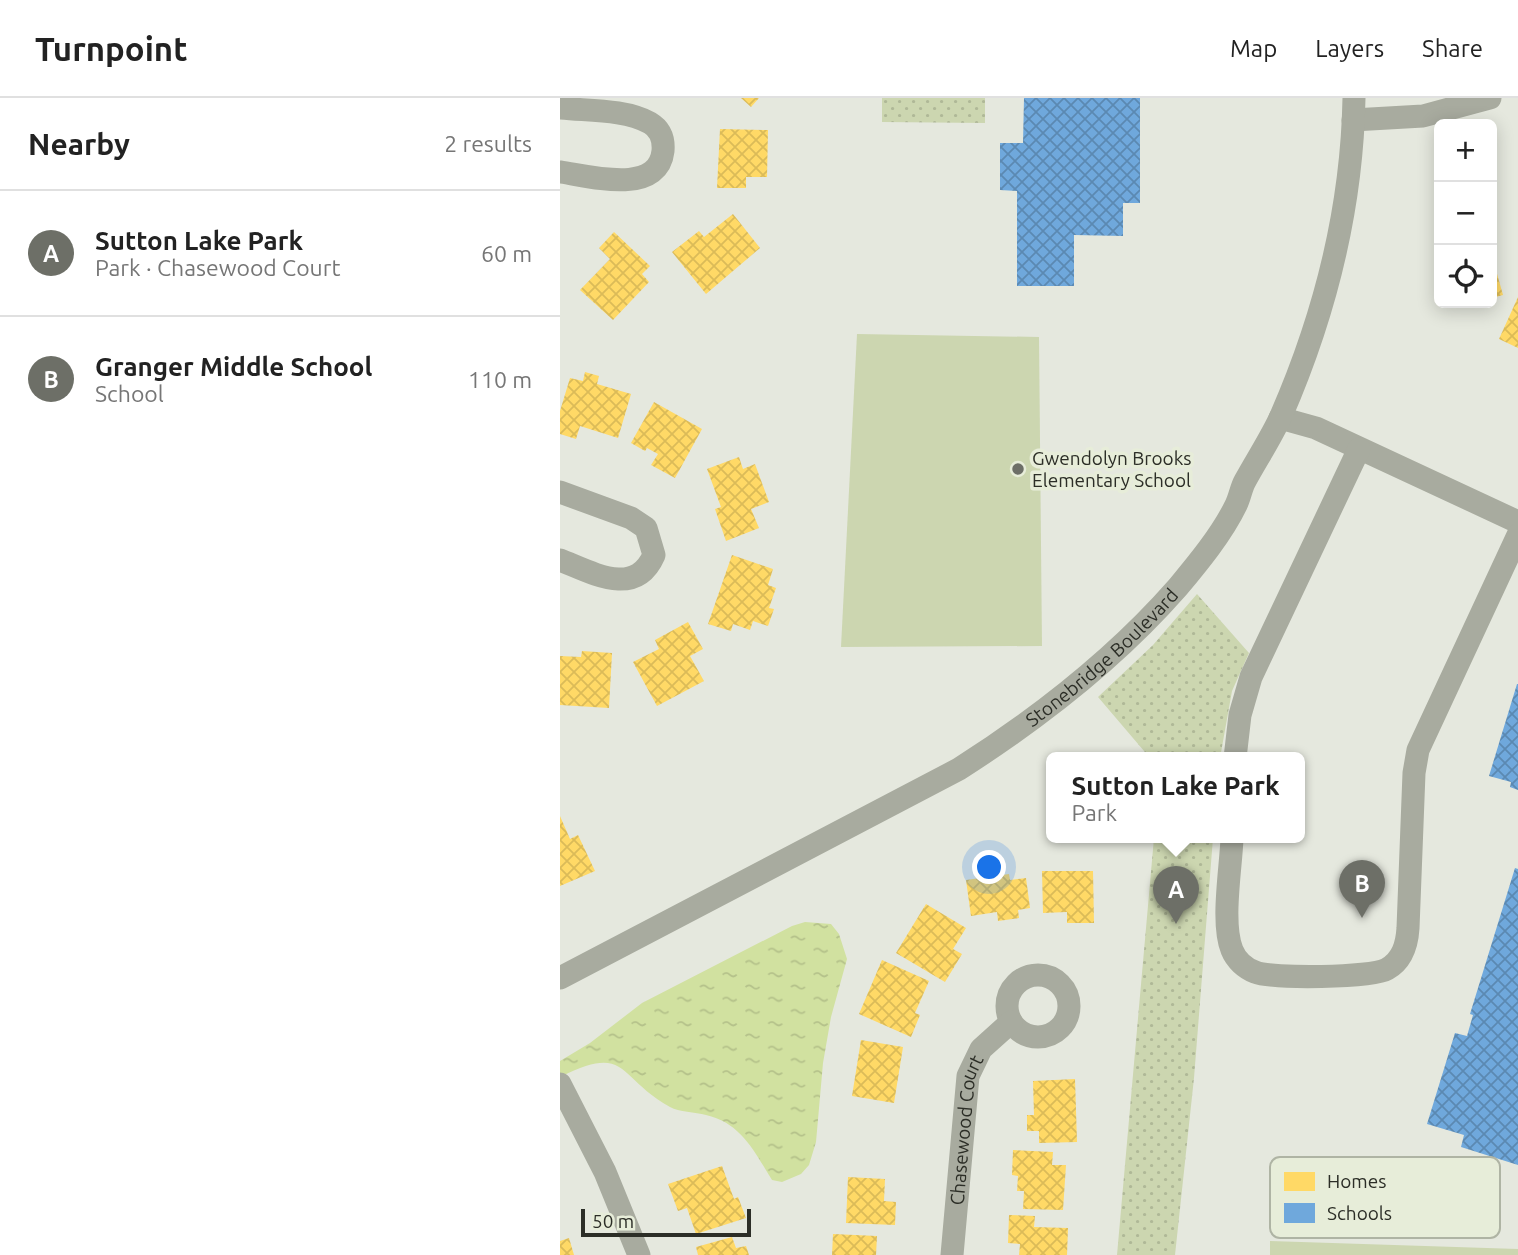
<!DOCTYPE html>
<meta charset="utf-8">
<style>
body{margin:0;font-family:Ubuntu,sans-serif;background:#f6f6f6;color:#222}
.controls{position:absolute;right:21px;top:21px;display:grid;overflow:hidden;border-radius:10px;box-shadow:0 4px 18px #0003}
.controls button{width:63px;height:63px;display:grid;place-items:center;padding:0;border:0;border-bottom:2px solid #e0e0e0;background:#fff;color:#222;font:35px sans-serif}
.scale{position:absolute;left:21px;bottom:18px;width:170px;box-sizing:border-box;padding-left:7px;border:4px solid #2c2e27;border-top:0;font-size:19px;line-height:24px;white-space:nowrap;color:#2c2e27;-webkit-text-stroke:5px #e7edd9;paint-order:stroke}
.you{position:absolute;left:430px;top:770px;width:24px;height:24px;margin:-18px;border:5px solid #fff;border-radius:50%;background:#1a73e8;box-shadow:0 0 0 10px #1a73e833}
.badge{display:grid;place-items:center;width:46px;height:46px;border-radius:50%;background:#6d6f67;color:#fff;font-size:23px;font-weight:700}
.pin{position:absolute;translate:-50% -58px;filter:drop-shadow(0 2px 4px #0008)}
.pin::after{content:'';position:absolute;top:37px;width:24px;height:21px;background:inherit;clip-path:polygon(0 0,100% 0,50% 100%)}
.popup{position:absolute;left:486px;top:654px;width:259px;height:91px;box-sizing:border-box;display:grid;place-content:center;border-radius:10px;background:#fff;filter:drop-shadow(0 2px 5px #0005);font-size:23px;white-space:nowrap;color:#767676}
.popup b{font-size:26px;color:#222}
.popup::after{content:'';position:absolute;left:50%;top:100%;margin-left:-14px;border:14px solid transparent;border-top-color:#fff}
.list{margin:0;padding:0;list-style:none}
h2{display:flex;justify-content:space-between;align-items:center;height:91px;margin:0;padding:0 28px;font-size:30px}
h2 small{font-size:23px;font-weight:400;color:#767676}
.list li{display:grid;grid-template-columns:46px 1fr auto;gap:21px;align-items:center;box-sizing:border-box;height:126px;padding:0 28px;border-top:2px solid #e0e0e0}
.list b{display:block;font-size:26px;white-space:nowrap}
.list p{margin:0;font-size:23px;white-space:nowrap;color:#767676}
.list em{font-size:23px;font-style:normal;color:#767676}
.icon{flex:none;width:38px;height:38px;fill:none;stroke:currentColor;stroke-width:2;stroke-linecap:round;stroke-linejoin:round}
.map{position:relative;flex:none;width:958px;height:1157px;overflow:hidden}
header{display:flex;align-items:center;gap:42px;box-sizing:border-box;height:98px;padding:0 35px;background:#fff;border-bottom:2px solid #e0e0e0}
header strong{font-size:33px}
nav{display:flex;gap:38px;margin-inline-start:auto;font-size:24px}
main{display:flex}
aside{flex:1;background:#fff}
.map>svg:first-child{display:block}
.grass{fill:url(#grass-dots)}
.garden{fill:#ccd6b0}
.water{fill:url(#water-ripples)}
.homes{fill:url(#homes-cross-hatch)}
.schools{fill:url(#schools-cross-hatch)}
.lines{fill:none;stroke-linecap:round;stroke-linejoin:round}
.minor{stroke:#a8ab9f;stroke-width:23}
.poi-dot{fill:#6d6f67;stroke:#e7edd9;stroke-width:2.5}
.labels{text-anchor:middle;dominant-baseline:central;stroke-width:7;stroke-linejoin:round;paint-order:stroke}
.poi-label{font-size:19px;fill:#2c2e27;stroke:#e7edd9;text-anchor:start}
.street-label{font-size:19px;fill:#2c2e27;stroke:#e7edd9}
.key{fill:#e7edd9;stroke:#afb4a4;stroke-width:2}
.key-label{font-size:19px;fill:#2c2e27}
</style>
<header>
<strong>Turnpoint</strong>
<nav><a>Map</a><a>Layers</a><a>Share</a></nav>
</header>
<main>
<aside>
<h2>Nearby<small>2 results</small></h2>
<ul class="list">
<li><span class="badge">A</span><div><b>Sutton Lake Park</b><p>Park · Chasewood Court</p></div><em>60 m</em></li>
<li><span class="badge">B</span><div><b>Granger Middle School</b><p>School</p></div><em>110 m</em></li>
</ul>
</aside>
<div class="map">
<svg width="958" height="1157" viewBox="0 0 958 1157">
<defs>
<pattern id="grass-dots" width="8" height="8" patternUnits="userSpaceOnUse" patternTransform="scale(1.75)"><rect width="8" height="8" fill="#ccd6b0"/><path d="M2 2h.1M6 6h.1" fill="none" stroke="#afb897" stroke-width="1.8" stroke-linecap="round"/></pattern>
<pattern id="water-ripples" width="26" height="14" patternUnits="userSpaceOnUse" patternTransform="scale(1.75)"><rect width="26" height="14" fill="#d1e1a0"/><path d="M2 4q2-2 4 0t4 0M15 11q2-2 4 0t4 0" fill="none" stroke="#b4c18a"/></pattern>
<pattern id="homes-cross-hatch" width="8" height="8" patternUnits="userSpaceOnUse" patternTransform="scale(1.75)"><rect width="8" height="8" fill="#ffd966"/><path d="M0 0l8 8M0 8l8-8" fill="none" stroke="#dbbb58"/></pattern>
<pattern id="schools-cross-hatch" width="8" height="8" patternUnits="userSpaceOnUse" patternTransform="scale(1.75)"><rect width="8" height="8" fill="#6fa8dc"/><path d="M0 0l8 8M0 8l8-8" fill="none" stroke="#5b89b2"/></pattern>
</defs>
<rect width="100%" height="100%" fill="#e5e8de"/>
<g class="grass">
<polygon points="322,0 425,0 425,25 322,24"/>
<polygon points="637,496 689,555 672,593 660,660 590,660 538,599 593,547"/>
<polygon points="594,740 653,740 634,980 615,1157 557,1157"/>
</g>
<g class="garden">
<polygon points="297,236 479,239 482,548 281,549"/>
<polygon points="710,1143 958,1151 958,1157 710,1157"/>
</g>
<path class="water" d="M245,824L271,826L279,836L287,861L271,919L263,965L256,1044L249,1067L241,1076L222,1084L212,1082C194,1053 181,1025 146,1017C135,1014 119,1014 110,1009C56,979 69,945 0,979V963L30,945L82,905L232,828Z"/>
<g class="homes">
<polygon points="181,0 199,0 191,9"/>
<polygon points="160,31 208,32 207,79 186,79 186,90 157,90"/>
<polygon points="932,98 937,98 936,116 932,116"/>
<polygon points="173,116 200,150 146,196 112,154 139,133 144,139"/>
<polygon points="54,134 90,168 82,176 89,184 53,222 20,192 50,161 39,150"/>
<polygon points="932,158 943,197 932,200"/>
<polygon points="958,199 958,250 939,241"/>
<polygon points="25,274 39,278 37,286 71,296 58,340 20,328 16,341 0,336 0,313 10,280 23,283"/>
<polygon points="94,304 142,331 115,380 91,367 98,356 87,350 85,353 71,345"/>
<polygon points="179,359 183,371 195,366 209,404 191,411 199,430 166,443 155,411 161,409 147,371"/>
<polygon points="172,457 213,471 208,487 216,490 209,510 214,511 208,528 193,523 190,532 173,526 171,533 148,526"/>
<polygon points="128,524 143,551 130,558 144,583 97,608 73,564 99,551 95,542"/>
<polygon points="22,553 52,555 49,610 0,607 0,558 21,559"/>
<polygon points="0,718 10,741 18,737 35,773 0,788"/>
<polygon points="482,773 533,773 534,825 507,825 507,814 483,815"/>
<polygon points="449,776 450,782 466,780 470,810 458,812 459,820 438,823 437,814 411,818 406,782"/>
<polygon points="366,806 406,830 393,851 402,856 385,884 336,855"/>
<polygon points="322,862 369,883 355,915 360,917 351,939 299,916"/>
<polygon points="301,942 343,949 334,1005 292,998"/>
<polygon points="515,981 517,1044 479,1045 479,1033 467,1033 467,1017 474,1017 473,983"/>
<polygon points="453,1052 493,1054 492,1067 506,1067 503,1112 463,1111 464,1093 457,1093 458,1078 452,1077"/>
<polygon points="162,1068 174,1101 178,1099 186,1120 136,1136 127,1110 118,1113 108,1086"/>
<polygon points="288,1079 325,1081 324,1103 336,1104 335,1127 286,1125"/>
<polygon points="449,1117 475,1118 474,1129 508,1130 507,1157 459,1157 460,1146 448,1145"/>
<polygon points="273,1136 317,1138 316,1157 272,1157"/>
<polygon points="172,1139 176,1150 186,1148 189,1157 138,1157 136,1149"/>
<polygon points="9,1140 14,1157 0,1157 0,1143"/>
</g>
<g class="schools">
<polygon points="464,0 580,0 580,105 563,105 563,138 514,137 514,188 457,188 457,93 440,92 440,45 463,45"/>
<polygon points="957,586 958,586 958,692 950,689 951,684 929,678"/>
<polygon points="955,770 958,771 958,1067 901,1049 904,1037 867,1026 895,935 907,938 913,917 910,916"/>
</g>
<g class="lines">
<g class="minor">
<path d="M0,10C28,13 65,11 90,25C100,31 104,41 103,53C98,98 29,78 0,74"/>
<polyline points="793,22 863,18 930,0"/>
<polyline points="720,320 756,330 958,424"/>
<path d="M0,394L71,420L86,430L94,457C75,500 33,475 0,462"/>
<polyline points="675,660 680,617 691,579 799,351"/>
<path d="M672,740C671,770 661,825 672,852C676,862 685,870 695,874C712,881 811,880 827,871C843,862 847,846 848,830L854,675L858,652L958,437"/>
<circle cx="478" cy="908" r="31"/>
<path id="s1" d="M0,880L399,671C479,620 555,561 618,489C638,465 662,436 676,407C680,399 681,390 685,383C697,361 711,340 721,318C765,217 792,110 794,0"/>
<polyline points="0,986 45,1074 79,1157"/>
<path id="s2" d="M392,1157L408,978L421,951L451,924"/>
</g>
</g>
<circle class="poi-dot" cx="458" cy="371" r="7"/>
<g class="labels">
<g class="poi-label">
<text x="472" y="360">Gwendolyn Brooks<tspan x="472" dy="22">Elementary School</tspan></text>
</g>
<g class="street-label">
<text stroke="none"><textPath href="#s1" startOffset="632">Stonebridge Boulevard</textPath></text>
<text stroke="none"><textPath href="#s2" startOffset="126">Chasewood Court</textPath></text>
</g>
</g>
<rect x="710" y="1059" width="230" height="81" rx="10" class="key"/>
<rect x="724" y="1074" width="31" height="19" fill="#ffd966"/>
<rect x="724" y="1105" width="31" height="20" fill="#6fa8dc"/>
<g class="key-label">
<text x="767" y="1090">Homes</text>
<text x="767" y="1122">Schools</text>
</g>
</svg>
<div class="controls">
<button>+</button>
<button>−</button>
<button><svg class="icon" aria-label="locate" viewBox="0 0 24 24"><circle cx="12" cy="12" r="6"/><path d="M12 2v4M12 18v4M2 12h4M18 12h4"/></svg></button>
</div>
<div class="scale">50 m</div>
<div class="you"></div>
<div class="pin badge" style="left:616px;top:826px">A</div>
<div class="popup"><b>Sutton Lake Park</b>Park</div>
<div class="pin badge" style="left:802px;top:820px">B</div>
</div>
</main>
